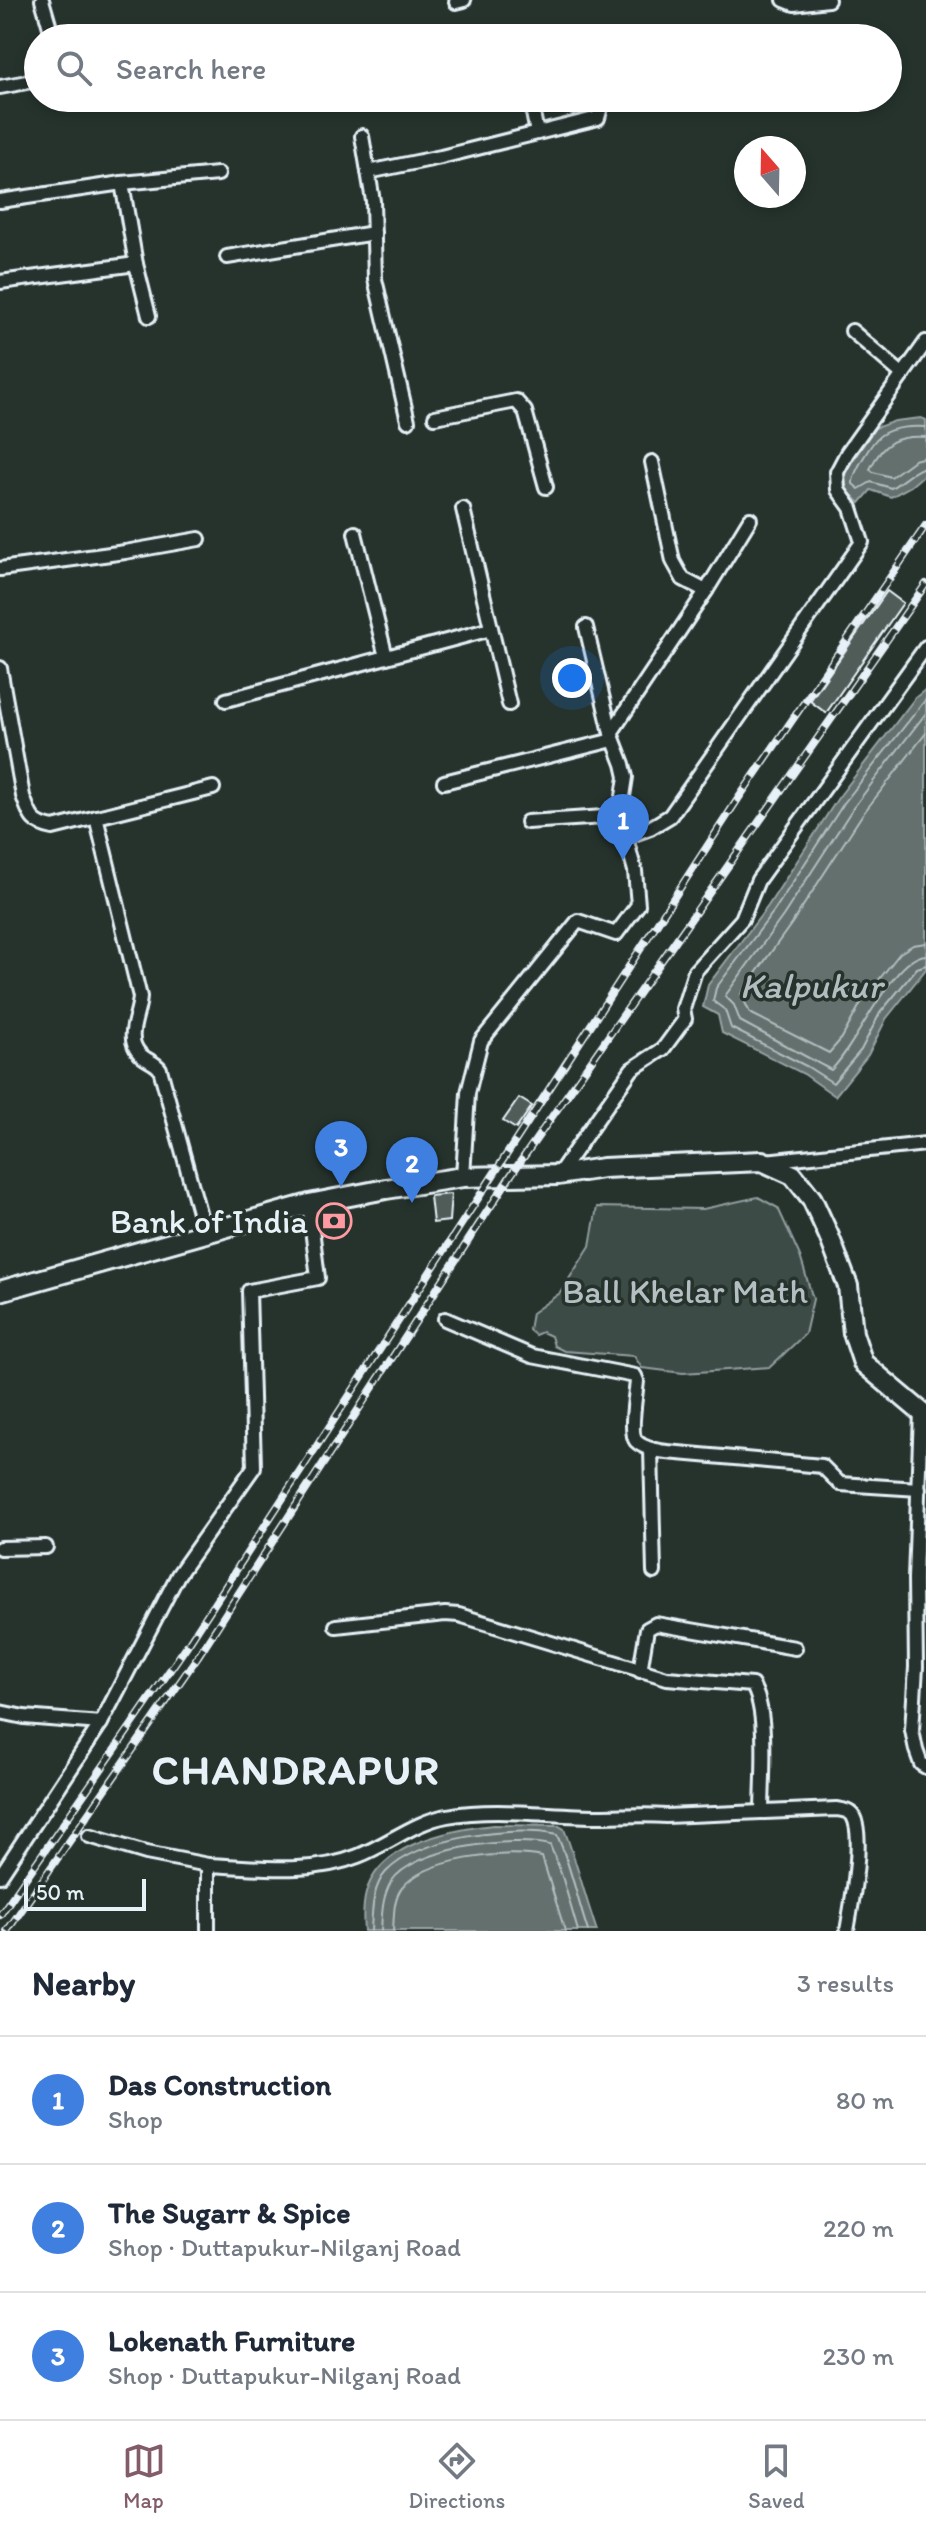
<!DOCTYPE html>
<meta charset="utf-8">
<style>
body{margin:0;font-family:Itim,sans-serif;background:#f6f6f7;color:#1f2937}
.compass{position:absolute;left:734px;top:136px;width:72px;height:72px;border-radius:50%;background:#fff;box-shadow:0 4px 12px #0003;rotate:340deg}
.scale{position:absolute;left:24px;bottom:20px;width:122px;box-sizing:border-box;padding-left:8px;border:4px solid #e8f1f8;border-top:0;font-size:22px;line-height:28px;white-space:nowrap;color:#e8f1f8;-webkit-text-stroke:6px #26332d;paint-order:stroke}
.you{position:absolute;left:572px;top:678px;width:28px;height:28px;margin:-20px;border:6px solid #fff;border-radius:50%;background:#1a73e8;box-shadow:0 0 0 12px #1a73e833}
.badge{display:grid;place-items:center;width:52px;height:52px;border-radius:50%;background:#845c67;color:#fff;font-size:26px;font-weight:700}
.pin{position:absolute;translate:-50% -66px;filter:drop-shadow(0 2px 4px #0008)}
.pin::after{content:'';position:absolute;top:42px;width:28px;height:24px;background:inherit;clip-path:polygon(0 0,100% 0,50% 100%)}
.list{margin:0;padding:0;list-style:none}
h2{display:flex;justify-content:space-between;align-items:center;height:104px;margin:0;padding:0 32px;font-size:34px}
h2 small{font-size:26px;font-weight:400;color:#747a83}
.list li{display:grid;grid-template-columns:52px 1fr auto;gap:24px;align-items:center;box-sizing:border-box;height:128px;padding:0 32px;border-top:2px solid #e0e1e3}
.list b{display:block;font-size:30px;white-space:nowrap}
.list p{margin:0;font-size:26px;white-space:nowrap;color:#747a83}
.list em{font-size:26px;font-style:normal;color:#747a83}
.icon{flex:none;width:44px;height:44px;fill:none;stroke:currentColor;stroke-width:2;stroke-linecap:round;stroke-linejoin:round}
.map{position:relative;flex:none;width:926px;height:1931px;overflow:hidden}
.search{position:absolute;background:#fff;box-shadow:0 4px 12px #0003;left:24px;right:24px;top:24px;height:88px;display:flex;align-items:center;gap:20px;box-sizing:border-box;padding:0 28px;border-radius:44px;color:#747a83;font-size:30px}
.sheet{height:488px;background:#fff}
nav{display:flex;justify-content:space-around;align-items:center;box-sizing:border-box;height:112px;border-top:2px solid #e0e1e3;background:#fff;font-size:22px;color:#747a83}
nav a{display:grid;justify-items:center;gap:4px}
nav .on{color:#845c67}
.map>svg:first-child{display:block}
.green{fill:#3e4b47;stroke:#939ea0;stroke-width:2}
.water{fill:#636f6d;stroke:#98a3a5;stroke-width:2}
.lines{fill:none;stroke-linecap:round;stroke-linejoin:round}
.shore{stroke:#b3bdc0;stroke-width:2}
.building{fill:#505c59;stroke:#e8f1f8;stroke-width:2}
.street-casing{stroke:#e8f1f8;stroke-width:18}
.secondary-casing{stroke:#e8f1f8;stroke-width:24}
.street{stroke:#26332d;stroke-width:12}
.secondary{stroke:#26332d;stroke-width:18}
.rail-casing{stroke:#e8f1f8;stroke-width:8}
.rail{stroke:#26332d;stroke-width:5;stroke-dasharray:15;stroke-linecap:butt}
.labels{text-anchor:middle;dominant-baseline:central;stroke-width:7;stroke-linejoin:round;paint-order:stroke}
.poi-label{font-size:34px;fill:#e8f1f8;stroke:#26332d;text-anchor:end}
.park-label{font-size:34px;fill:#b5bfc3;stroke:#26332d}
.water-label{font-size:36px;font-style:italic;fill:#b3bdc0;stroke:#26332d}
.district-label{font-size:42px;font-weight:bold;letter-spacing:2px;fill:#e8f1f8;stroke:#26332d}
</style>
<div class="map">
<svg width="926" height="1931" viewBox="0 0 926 1931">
<rect width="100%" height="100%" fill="#26332d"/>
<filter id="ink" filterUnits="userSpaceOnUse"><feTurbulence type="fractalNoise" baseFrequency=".0125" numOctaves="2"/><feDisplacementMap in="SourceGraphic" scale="16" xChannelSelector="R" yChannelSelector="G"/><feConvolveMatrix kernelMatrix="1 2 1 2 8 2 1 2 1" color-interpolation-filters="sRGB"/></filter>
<g filter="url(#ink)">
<polygon class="green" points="758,1197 778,1208 800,1256 813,1299 805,1334 770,1367 683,1373 642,1368 634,1356 564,1351 554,1346 551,1336 542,1332 535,1335 529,1330 532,1313 560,1293 590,1246 597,1207 703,1209"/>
<g class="water">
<polygon points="921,418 926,420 926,473 911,486 891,497 871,490 860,503 846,489 844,474 875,428 895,421"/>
<polygon points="926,689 926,969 886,1019 868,1055 835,1096 804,1074 722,1033 718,1015 703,1007 708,985 768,906 838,798 915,698"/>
<path d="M493,1825L559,1826L564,1829C577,1863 585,1897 597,1931H364C363,1919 363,1904 366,1893C379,1843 450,1830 493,1825Z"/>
</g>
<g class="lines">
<g class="shore">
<path d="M926,427C913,426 893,427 881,435C872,441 852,474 853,484L859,489L871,482L891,488C902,482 915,468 926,467"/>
<path d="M926,437C897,435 883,442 870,469L873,472L891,477L914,460L926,457"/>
<polyline points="926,699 844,803 774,911 716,988 713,1001 725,1010 731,1028 808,1067 833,1083 861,1050 880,1013 917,968 926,965"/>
<path d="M926,713L853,808L783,916L725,996L734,1005L740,1021L831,1070C857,1046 892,957 926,955"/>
<polyline points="926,733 862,815 792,923 741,994 750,1013 829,1053 842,1038 862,1001 900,953 913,945 926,943"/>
<path d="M371,1931C372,1912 372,1887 386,1872C420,1837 512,1825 557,1835C571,1866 577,1899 588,1931"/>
<path d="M381,1931C382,1914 382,1897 391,1882C414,1847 513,1836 550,1845L562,1876L578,1931"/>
<path d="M393,1931C394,1918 393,1900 401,1889C424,1858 508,1849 542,1857L565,1931"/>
</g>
</g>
<g class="building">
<polygon points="887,591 903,603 826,713 810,701"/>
<polygon points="519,1098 532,1106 516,1129 503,1121"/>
<polygon points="451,1194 449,1221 433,1223 430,1196"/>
</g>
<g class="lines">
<defs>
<g id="street">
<polyline points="42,0 53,38"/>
<polyline points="784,0 794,4 828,0"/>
<polyline points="456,2 464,0"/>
<polyline points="0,87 38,80"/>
<polyline points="530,98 537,133"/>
<polyline points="362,136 373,201 375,279 408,421"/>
<polyline points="368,172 441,157 598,118 603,100 607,98"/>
<polyline points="122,183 136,264 149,316"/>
<polyline points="0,201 122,183 218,174"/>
<polyline points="227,257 374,233"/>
<polyline points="0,282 136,264"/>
<polyline points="852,331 903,375"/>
<polyline points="435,417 516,401 525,411 546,487"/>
<polyline points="652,462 673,561 683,579 706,591"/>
<polyline points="463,509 509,704"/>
<polyline points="355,533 386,657"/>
<polyline points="0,569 125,552 199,539"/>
<path d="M0,668L23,796C30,815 31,824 53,828L213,788"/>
<polyline points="226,700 491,629"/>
<polyline points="611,733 706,591 750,519"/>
<polyline points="444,782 613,740"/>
<path d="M96,817L140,997C139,1016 124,1038 140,1054C146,1061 154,1061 160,1069L205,1234"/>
<polyline points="527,822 620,816"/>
<polyline points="626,837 650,828 670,816 862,542 851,508 838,490 837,472 847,453 926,342"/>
<polyline points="765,1161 926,1144"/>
<polyline points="558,1175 632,1069 663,1049 685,1019 683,1009 695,971 742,919 758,880 926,647"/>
<polyline points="463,1177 468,1093 481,1041 578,921 616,934 638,905 635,871 620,816 626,777 623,764 611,733 586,627"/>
<path d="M445,1319L532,1356L635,1376L637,1381C636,1393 629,1433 636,1441C643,1448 658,1451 667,1452L822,1466L840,1484L919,1489"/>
<polyline points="921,1412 915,1579 916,1667 912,1730 916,1750 921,1764 926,1767"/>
<polyline points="651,1449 654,1572"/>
<polyline points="0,1548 46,1547"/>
<path d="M336,1626L445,1614L459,1615L667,1678L752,1685C769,1710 762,1781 762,1812"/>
<polyline points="640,1671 647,1629 656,1624 795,1648"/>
<polyline points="0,1712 24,1717 101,1723 178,1575 254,1467 249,1291 318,1278 309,1204"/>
<polyline points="89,1836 146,1853 208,1865"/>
<polyline points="0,1876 101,1723"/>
<path d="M208,1931V1865C257,1867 311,1875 358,1856C389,1844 414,1822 447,1816C497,1807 549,1816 599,1816C621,1816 644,1814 666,1816L836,1809C842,1810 849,1810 853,1816C865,1837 851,1907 847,1931"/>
</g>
<polyline id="secondary" points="0,1291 309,1204 386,1189 463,1177 558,1175 603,1168 762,1161 793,1175 812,1199 829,1236 848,1286 853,1333 863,1363 926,1416"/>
</defs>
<use href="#street" class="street-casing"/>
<use href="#secondary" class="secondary-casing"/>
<use href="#street" class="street"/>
<use href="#secondary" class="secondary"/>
<defs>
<g id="rail">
<polyline points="0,1915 186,1647 738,799 926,525"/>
<polyline points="7,1931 198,1656 511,1175 926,584"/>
</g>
</defs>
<use href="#rail" class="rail-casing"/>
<use href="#rail" class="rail"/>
</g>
</g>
<defs>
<symbol id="bank-ring" viewBox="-11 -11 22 22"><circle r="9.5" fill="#26332d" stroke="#ff9aa2" stroke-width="1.5"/><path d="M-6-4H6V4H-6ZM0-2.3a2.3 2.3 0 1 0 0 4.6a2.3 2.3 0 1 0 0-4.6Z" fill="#ff9aa2"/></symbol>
</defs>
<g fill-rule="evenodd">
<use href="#bank-ring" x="314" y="1201" width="40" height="40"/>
</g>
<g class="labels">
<g class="poi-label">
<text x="308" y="1221">Bank of India</text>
</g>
<g class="park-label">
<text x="685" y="1291">Ball Khelar Math</text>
</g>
<g class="water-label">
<text x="811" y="985">Kalpukur</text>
</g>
<g class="district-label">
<text x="296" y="1769">CHANDRAPUR</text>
</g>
</g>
</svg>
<svg class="compass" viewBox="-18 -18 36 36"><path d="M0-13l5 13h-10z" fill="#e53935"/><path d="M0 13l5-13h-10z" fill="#747a83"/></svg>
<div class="scale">50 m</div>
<div class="you"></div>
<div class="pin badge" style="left:623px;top:860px;background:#3f7fe0">1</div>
<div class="pin badge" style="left:412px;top:1203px;background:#3f7fe0">2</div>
<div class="pin badge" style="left:341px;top:1187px;background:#3f7fe0">3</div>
<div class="search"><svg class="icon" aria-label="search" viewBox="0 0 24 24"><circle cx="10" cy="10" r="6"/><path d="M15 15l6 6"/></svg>Search here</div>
</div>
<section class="sheet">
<h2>Nearby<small>3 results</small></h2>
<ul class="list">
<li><span class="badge" style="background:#3f7fe0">1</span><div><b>Das Construction</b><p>Shop</p></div><em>80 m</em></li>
<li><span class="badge" style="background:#3f7fe0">2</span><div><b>The Sugarr &amp; Spice</b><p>Shop · Duttapukur-Nilganj Road</p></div><em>220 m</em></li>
<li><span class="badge" style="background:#3f7fe0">3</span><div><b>Lokenath Furniture</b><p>Shop · Duttapukur-Nilganj Road</p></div><em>230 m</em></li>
</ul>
</section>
<nav>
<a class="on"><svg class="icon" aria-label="map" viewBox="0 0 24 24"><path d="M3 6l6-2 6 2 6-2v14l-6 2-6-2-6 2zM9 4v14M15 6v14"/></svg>Map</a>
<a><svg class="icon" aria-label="directions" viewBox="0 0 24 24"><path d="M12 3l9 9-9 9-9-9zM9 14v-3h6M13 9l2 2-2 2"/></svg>Directions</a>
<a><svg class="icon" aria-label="saved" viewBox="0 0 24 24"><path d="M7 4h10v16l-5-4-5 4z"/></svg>Saved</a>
</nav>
